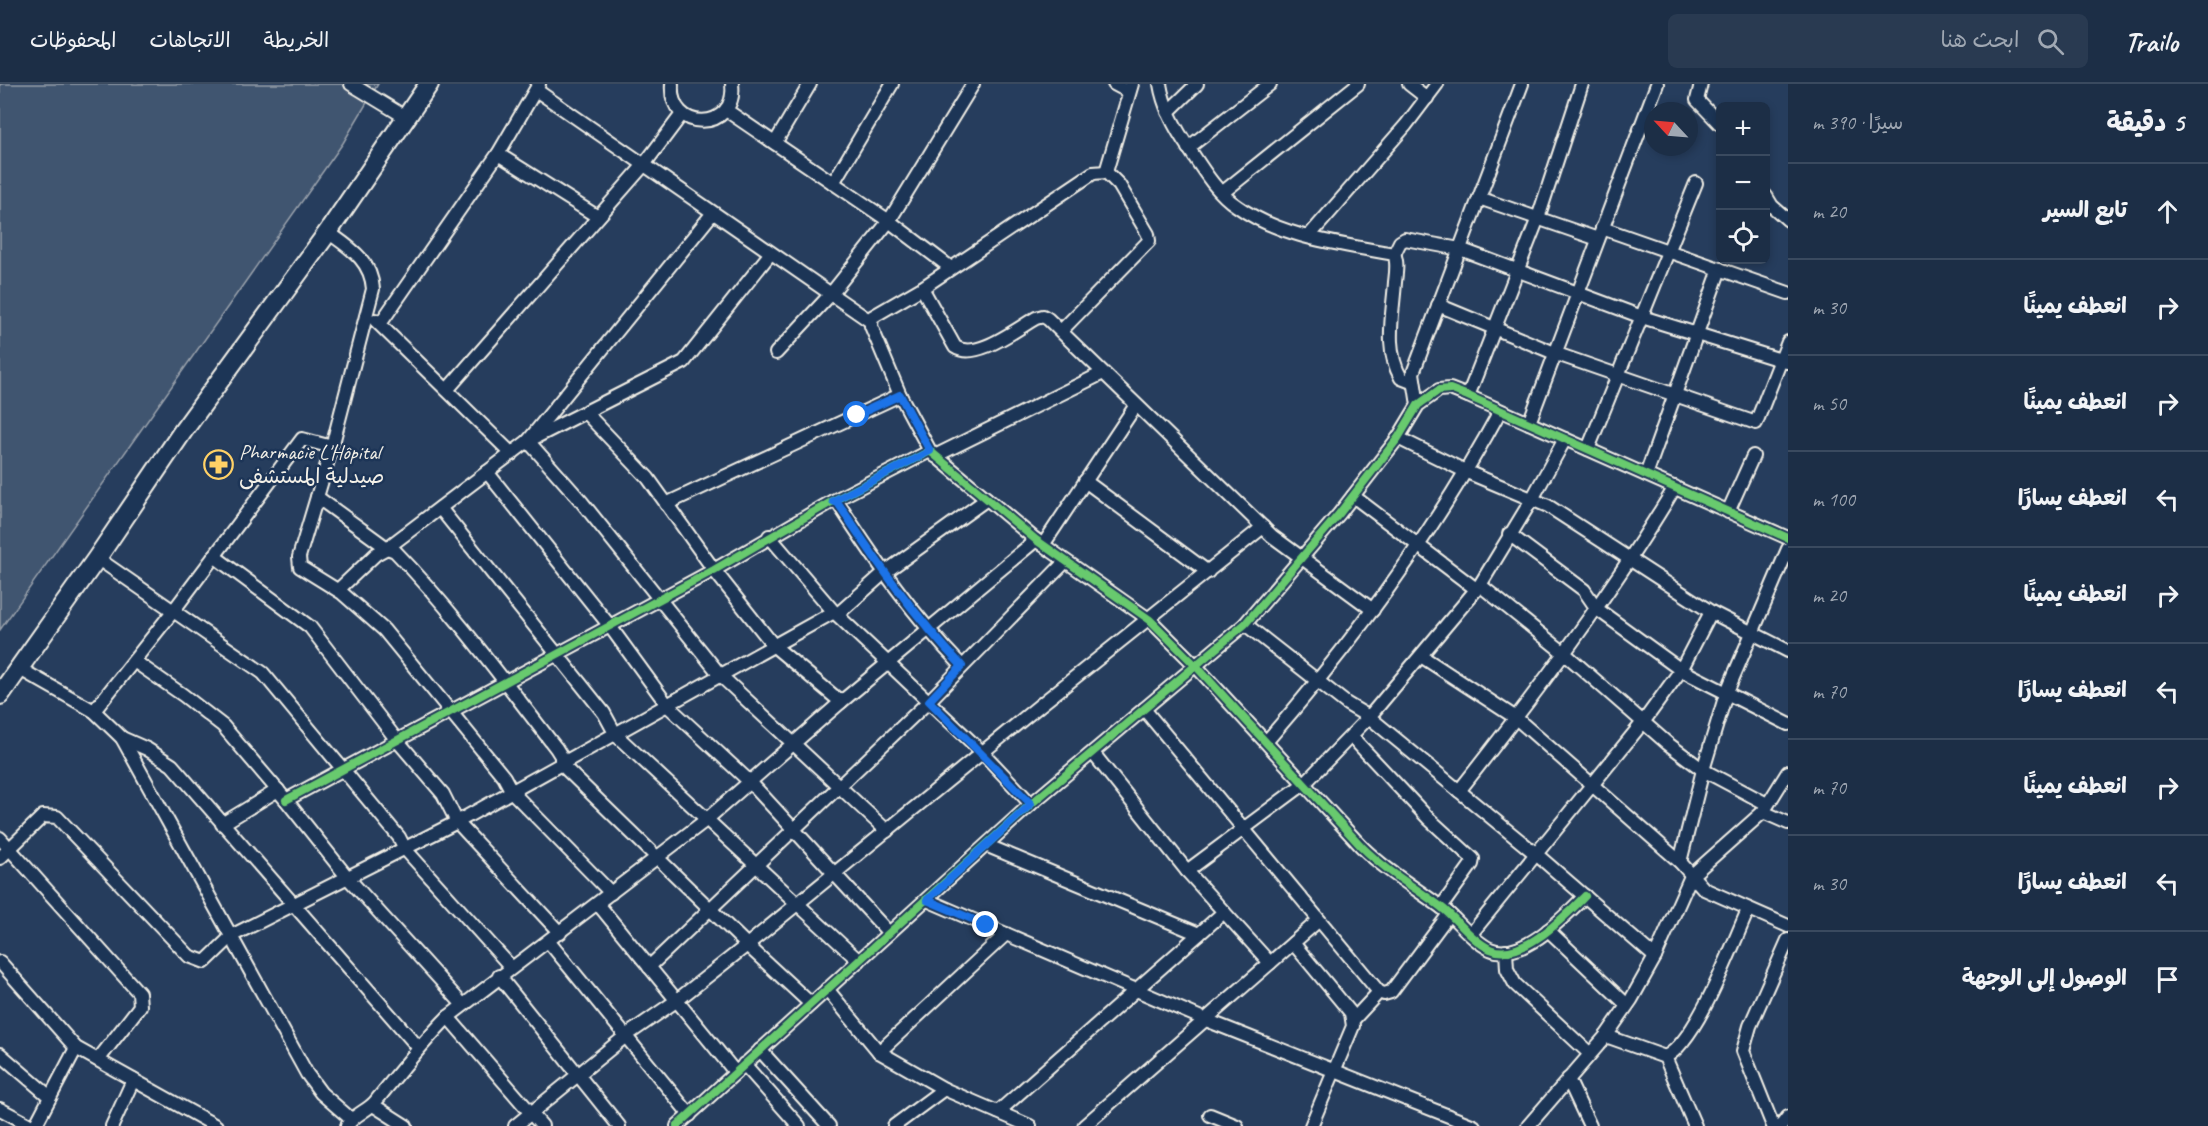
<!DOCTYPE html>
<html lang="ar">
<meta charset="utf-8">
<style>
body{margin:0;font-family:Caveat,"Playpen Sans Arabic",sans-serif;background:#293a51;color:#f1f3f6;direction:rtl}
.controls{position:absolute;right:18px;top:18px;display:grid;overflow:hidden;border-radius:9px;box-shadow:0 3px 9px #0003}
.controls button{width:54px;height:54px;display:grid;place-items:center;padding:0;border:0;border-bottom:2px solid #3a4a5f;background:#1c2e46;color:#f1f3f6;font:30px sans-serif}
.compass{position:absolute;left:1644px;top:18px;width:54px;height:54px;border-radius:50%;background:#1c2e46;box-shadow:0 3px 9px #0003;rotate:296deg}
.stop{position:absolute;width:18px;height:18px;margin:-14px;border:4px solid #1a73e8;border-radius:50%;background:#fff}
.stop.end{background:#1a73e8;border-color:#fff;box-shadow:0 2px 6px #0008}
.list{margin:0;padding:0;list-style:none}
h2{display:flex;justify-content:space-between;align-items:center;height:78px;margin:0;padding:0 24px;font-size:26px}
h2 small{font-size:20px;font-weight:400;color:#a0a8b3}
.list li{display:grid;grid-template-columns:39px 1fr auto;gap:18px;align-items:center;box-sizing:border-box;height:96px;padding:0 24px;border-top:2px solid #3a4a5f}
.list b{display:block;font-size:22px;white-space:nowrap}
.list em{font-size:20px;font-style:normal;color:#a0a8b3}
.icon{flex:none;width:33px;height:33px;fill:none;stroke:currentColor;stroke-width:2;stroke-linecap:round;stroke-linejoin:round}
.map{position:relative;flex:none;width:1788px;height:1042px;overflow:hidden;direction:ltr}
header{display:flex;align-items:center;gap:36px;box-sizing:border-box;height:84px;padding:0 30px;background:#1c2e46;border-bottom:2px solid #3a4a5f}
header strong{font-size:28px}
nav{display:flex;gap:33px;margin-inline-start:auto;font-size:21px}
.search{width:420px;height:54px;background:#293a51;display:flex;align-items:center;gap:15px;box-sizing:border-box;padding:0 21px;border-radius:9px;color:#a0a8b3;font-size:22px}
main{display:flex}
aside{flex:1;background:#1c2e46}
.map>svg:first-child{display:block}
.green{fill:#40546f;stroke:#9aa2ac;stroke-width:1.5}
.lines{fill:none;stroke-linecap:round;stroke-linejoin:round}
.street-casing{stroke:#f4f1e8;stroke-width:16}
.primary-casing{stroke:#f4f1e8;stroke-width:22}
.street{stroke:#1d3557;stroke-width:12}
.primary{stroke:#1d3557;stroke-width:18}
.cycleway-casing{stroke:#1d3557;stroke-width:11}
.cycleway{stroke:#67ca6e;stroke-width:8}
.route{stroke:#1a73e8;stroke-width:8}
.labels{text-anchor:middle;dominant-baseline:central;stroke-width:5;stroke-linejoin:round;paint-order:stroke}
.poi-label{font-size:21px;fill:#f4f1e8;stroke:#1d3557;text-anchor:start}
</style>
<header>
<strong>Trailo</strong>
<div class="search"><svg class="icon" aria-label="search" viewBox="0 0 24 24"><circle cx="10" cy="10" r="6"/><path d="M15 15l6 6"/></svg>ابحث هنا</div>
<nav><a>الخريطة</a><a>الاتجاهات</a><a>المحفوظات</a></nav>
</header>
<main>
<aside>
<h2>5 دقيقة<small>سيرًا · 390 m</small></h2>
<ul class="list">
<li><svg class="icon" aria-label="ahead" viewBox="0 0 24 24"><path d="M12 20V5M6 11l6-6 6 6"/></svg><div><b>تابع السير</b></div><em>20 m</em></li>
<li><svg class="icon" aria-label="right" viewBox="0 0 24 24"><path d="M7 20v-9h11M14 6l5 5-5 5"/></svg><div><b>انعطف يمينًا</b></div><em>30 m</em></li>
<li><svg class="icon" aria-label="right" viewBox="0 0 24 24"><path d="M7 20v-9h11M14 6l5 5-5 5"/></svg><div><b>انعطف يمينًا</b></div><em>50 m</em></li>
<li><svg class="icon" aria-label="left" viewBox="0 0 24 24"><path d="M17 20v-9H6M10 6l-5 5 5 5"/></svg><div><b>انعطف يسارًا</b></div><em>100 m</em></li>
<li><svg class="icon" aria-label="right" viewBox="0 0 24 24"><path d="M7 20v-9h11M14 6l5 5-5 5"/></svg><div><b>انعطف يمينًا</b></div><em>20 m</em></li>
<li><svg class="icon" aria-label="left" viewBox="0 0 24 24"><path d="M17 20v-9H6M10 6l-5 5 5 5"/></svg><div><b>انعطف يسارًا</b></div><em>70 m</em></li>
<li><svg class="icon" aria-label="right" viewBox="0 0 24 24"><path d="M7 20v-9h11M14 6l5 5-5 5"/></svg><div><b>انعطف يمينًا</b></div><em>70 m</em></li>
<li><svg class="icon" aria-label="left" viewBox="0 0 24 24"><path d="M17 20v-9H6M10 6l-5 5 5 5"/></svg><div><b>انعطف يسارًا</b></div><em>30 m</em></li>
<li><svg class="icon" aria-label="arrive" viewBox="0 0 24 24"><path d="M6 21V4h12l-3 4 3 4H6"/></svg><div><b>الوصول إلى الوجهة</b></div></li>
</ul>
</aside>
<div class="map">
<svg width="1788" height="1042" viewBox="0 0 1788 1042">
<rect width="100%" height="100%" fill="#263d5d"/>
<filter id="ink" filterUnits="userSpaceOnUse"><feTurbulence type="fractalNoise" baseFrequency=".0167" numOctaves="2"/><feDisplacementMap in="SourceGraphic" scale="12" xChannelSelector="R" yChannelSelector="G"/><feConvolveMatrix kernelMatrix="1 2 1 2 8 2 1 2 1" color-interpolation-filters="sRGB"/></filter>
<g filter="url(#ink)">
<polygon class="green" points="0,0 378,0 343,59 0,546"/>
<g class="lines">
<defs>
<g id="street">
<polyline points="351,0 407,34"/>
<path d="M672,0C668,50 738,48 732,0"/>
<polyline points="1114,0 1129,8"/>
<path d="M1160,0C1164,25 1176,46 1190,66C1203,86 1217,109 1237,122C1281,154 1342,160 1394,170C1398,178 1396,189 1395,198C1393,230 1384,265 1401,294L1414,299"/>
<polyline points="1409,0 1427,14"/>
<polyline points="1701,0 1697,16 1720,40"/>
<polyline points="536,6 870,237"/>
<polyline points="726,26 889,137 951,184"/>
<polyline points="1168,28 1197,0"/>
<polyline points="775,59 810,0"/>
<polyline points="1188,64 1270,0"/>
<polyline points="498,70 598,133"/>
<polyline points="1106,88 1132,0"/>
<polyline points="833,99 892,0"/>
<polyline points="1222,109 1358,0"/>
<polyline points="1766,112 1772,122 1788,136"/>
<polyline points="1479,114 1598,155"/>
<polyline points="712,130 528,357 581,417 721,592 887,747"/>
<polyline points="1602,144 1788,209"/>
<path d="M328,148C350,164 371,176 373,205L332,363"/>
<polyline points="1309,152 1406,41 1437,0"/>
<polyline points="1394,170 1400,158 1405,155 1460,165 1642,233 1787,278"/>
<path d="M922,204L955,263C976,277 1016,245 1036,234L1043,232L1048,235L1272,452L1373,526"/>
<polyline points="1438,221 1557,270 1756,339 1788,258"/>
<polyline points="375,236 512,370"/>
<polyline points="380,240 498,70 539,0"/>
<polyline points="776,269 830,211 889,137 973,0"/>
<polyline points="447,306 643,82 682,30"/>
<polyline points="1468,312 1538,134 1582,0"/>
<polyline points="1418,321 1413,289 1416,281 1522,0"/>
<polyline points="585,328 648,394 714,486 774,562 841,618"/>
<polyline points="1529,339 1657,0"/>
<polyline points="1398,354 1467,388 1548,422 1711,528 1788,567"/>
<polyline points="1588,365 1696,99"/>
<polyline points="930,367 900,311 871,242 872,233 922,204 1093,89 1106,88 1119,101 1148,150 1149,157 1061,247"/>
<polyline points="935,372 1103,289"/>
<polyline points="487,388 609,541 668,622 750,698 889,849"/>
<polyline points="1646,391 1720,185"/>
<polyline points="1085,397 1208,488"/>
<polyline points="1353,412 1476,505"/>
<polyline points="317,413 387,464 528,357 684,278 770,170"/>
<path d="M833,417L838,419C876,477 913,532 962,582"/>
<polyline points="666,420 900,311"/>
<polyline points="440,424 604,629 616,651 859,877"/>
<polyline points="1728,428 1753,372"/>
<polyline points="1509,450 1584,506 1597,525 1681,586 1788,640"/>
<polyline points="769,452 834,528 983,669 1031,720"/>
<polyline points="1043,461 1136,321"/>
<polyline points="214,472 310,543 396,655 443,710 457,738 560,849"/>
<polyline points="97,474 263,589 399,753 405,765 511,883"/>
<polyline points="1480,501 1563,568 1667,659 1703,686 1767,720"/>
<path d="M338,506L376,470L387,464L395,467C454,528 504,597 556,664L561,672V680L747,861L811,920"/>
<polyline points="1245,540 1347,620 1369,633 1536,770 1655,873"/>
<polyline points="1421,572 1516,634 1680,778 1704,805 1788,842"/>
<polyline points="134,577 183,611 223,642 286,716 348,794 463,921"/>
<polyline points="20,585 94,627 122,654 307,990 321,1009 351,1035"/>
<polyline points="1144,625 1379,908 1384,910 1391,908 1449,830"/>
<polyline points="94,627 174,526 302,355 332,363 299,473 300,483 342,509 384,546 504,693 512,708 611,809"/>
<polyline points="1351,652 1428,734 1473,775 1472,780 1441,823"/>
<polyline points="122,654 147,665 172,681 418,963"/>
<path d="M1266,658C1355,556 1435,447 1500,327"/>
<polyline points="1093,669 1187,787 1270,879"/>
<path d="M1459,707C1536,609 1611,510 1675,403"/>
<path d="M286,716L714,486L833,417L930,367L1036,456L1150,536L1195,581L1361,762C1385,786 1414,803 1441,823C1457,835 1471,856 1490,865C1521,879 1565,832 1585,812"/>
<polyline points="1763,728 1788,739"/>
<polyline points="222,740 278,706"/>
<polyline points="0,754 139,909 140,922 98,976"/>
<polyline points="988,762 1199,850"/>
<polyline points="0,774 43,732 57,733 189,872 205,878 233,851 457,738 834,528 839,529 884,489 987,415"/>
<polyline points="1680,778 1703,686 1726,610 1788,465"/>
<polyline points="1187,787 1305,699 1369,633 1480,501 1531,417 1565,355"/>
<polyline points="927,816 1206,936 1474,1042"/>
<polyline points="598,820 735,988"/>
<polyline points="1548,846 1627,921"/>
<polyline points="1471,850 1644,637 1681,586 1711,528"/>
<polyline points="549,858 690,1031"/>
<polyline points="1293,859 1351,929 1353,942 1311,1042"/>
<polyline points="1506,867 1507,885 1515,900 1590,970"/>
<polyline points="0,878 76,964 216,1042"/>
<polyline points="649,883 929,617 1065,478"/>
<polyline points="499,892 619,1042"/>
<polyline points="827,905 879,968 944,1005 1030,1042"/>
<polyline points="448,933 542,1042"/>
<polyline points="1353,936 1379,908"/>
<polyline points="1606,952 1665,973 1695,1042"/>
<polyline points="760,966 829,1042"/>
<polyline points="879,968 1006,850"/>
<polyline points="0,970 50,1013"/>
<path d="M1665,973C1697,958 1732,861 1748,826"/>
<polyline points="744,980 799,1042"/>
<polyline points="1568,995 1590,1042"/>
<polyline points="373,1021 406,1042"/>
<polyline points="0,1025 32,1042"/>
<polyline points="998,1028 1224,828"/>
<polyline points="1210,1031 1237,1042"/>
<polyline points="35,1042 76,964"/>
<polyline points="112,1042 133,996"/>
<path d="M347,1042C354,1030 366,1028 375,1018C399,989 421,960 448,933L706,736L841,618L1036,456"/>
<polyline points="515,1042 627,951 676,917 747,861 1039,622 1263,443"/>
<polyline points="677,1042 1031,720 1245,540 1339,430 1398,354 1418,321 1439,306 1450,305 1468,312 1788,454"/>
<polyline points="894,1042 944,1005"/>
<polyline points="1084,1042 1318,837"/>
<polyline points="1528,1042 1606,952 1631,916 1655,873 1691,792 1763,728 1788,688"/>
<polyline points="1773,1042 1743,967 1750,942 1788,856"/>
<polyline points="1781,1042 1788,1033"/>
</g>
<polyline id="primary" points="0,611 97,474 183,347 328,148 429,0"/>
</defs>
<use href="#street" class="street-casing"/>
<use href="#primary" class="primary-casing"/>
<use href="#street" class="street"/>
<use href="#primary" class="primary"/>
<defs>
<g id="cycleway">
<path d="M286,716L714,486L833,417L930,367L1036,456L1150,536L1195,581L1361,762C1385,786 1414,803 1441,823C1457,835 1471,856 1490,865C1521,879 1565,832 1585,812"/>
<polyline points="677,1042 1031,720 1245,540 1339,430 1398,354 1418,321 1439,306 1450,305 1468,312 1788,454"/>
</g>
</defs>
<use href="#cycleway" class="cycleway-casing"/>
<use href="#cycleway" class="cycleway"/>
</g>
</g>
<g class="lines" filter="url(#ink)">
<path class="route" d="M857,331L900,311L930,367L833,417L838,419C876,477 914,532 962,582L929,617L1031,720L927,816L986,841"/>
</g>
<defs>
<symbol id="pharmacy-ring" viewBox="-11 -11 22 22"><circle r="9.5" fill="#1d3557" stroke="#ffd166" stroke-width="1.5"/><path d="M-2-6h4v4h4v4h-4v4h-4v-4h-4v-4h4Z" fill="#ffd166"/></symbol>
</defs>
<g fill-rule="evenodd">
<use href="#pharmacy-ring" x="202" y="364" width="33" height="33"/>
</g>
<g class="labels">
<g class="poi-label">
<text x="239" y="368">Pharmacie L'Hôpital<tspan x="239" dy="24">صيدلية المستشفى</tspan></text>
</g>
</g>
</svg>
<div class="controls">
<button>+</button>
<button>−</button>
<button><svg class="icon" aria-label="locate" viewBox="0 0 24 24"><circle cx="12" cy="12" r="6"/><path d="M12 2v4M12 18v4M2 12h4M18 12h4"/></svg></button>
</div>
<svg class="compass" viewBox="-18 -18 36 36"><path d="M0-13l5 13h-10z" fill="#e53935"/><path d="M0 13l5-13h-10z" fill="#a0a8b3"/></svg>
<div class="stop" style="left:857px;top:331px"></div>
<div class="stop end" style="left:986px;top:841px"></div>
</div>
</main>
